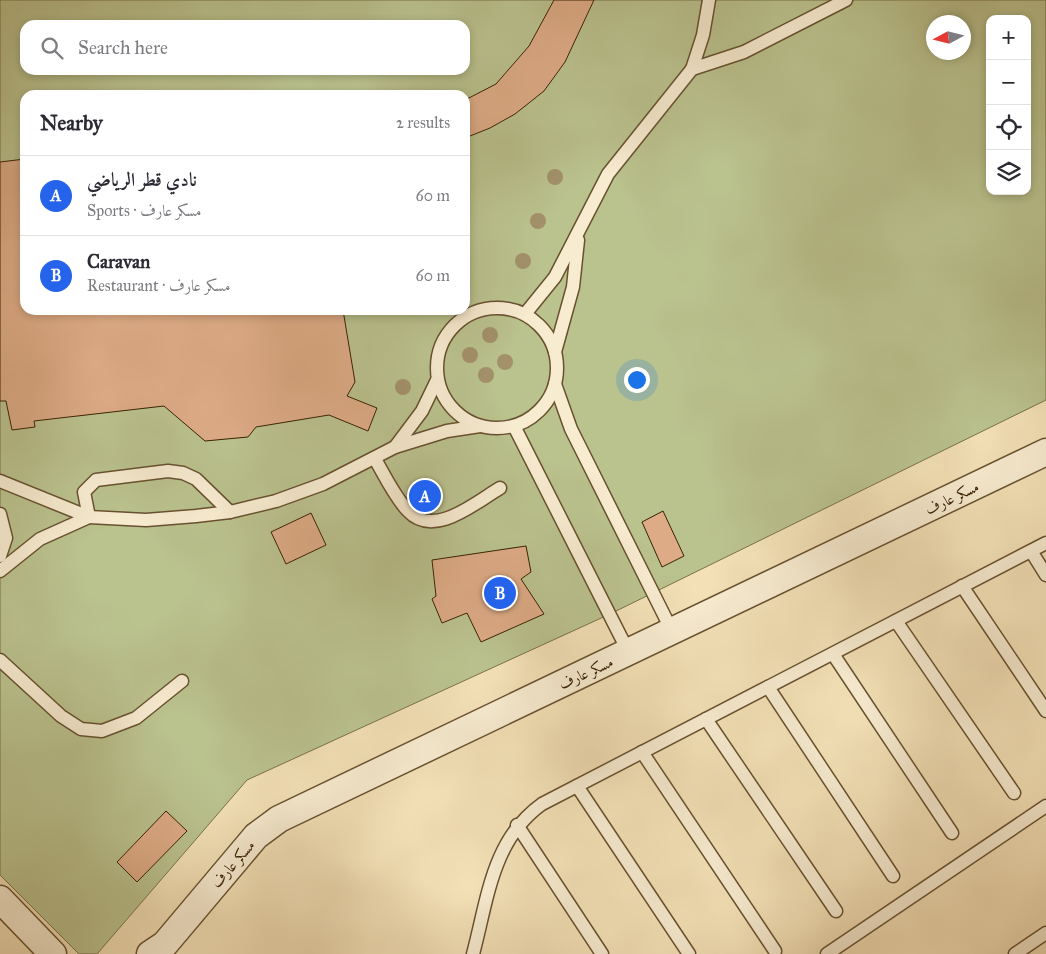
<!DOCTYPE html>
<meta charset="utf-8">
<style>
body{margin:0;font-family:"IM FELL Great Primer",Amiri,serif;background:#f7f7f7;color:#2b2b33}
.controls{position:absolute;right:15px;top:15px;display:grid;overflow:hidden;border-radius:10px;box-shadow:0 2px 8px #0003}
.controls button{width:45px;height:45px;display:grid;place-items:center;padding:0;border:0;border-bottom:1px solid #e1e1e2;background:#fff;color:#2b2b33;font:25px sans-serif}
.compass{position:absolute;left:926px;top:15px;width:45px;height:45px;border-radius:50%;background:#fff;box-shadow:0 2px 8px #0003;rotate:263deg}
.you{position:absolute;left:636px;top:379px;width:18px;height:18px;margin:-12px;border:4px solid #fff;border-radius:50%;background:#1a73e8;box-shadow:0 0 0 8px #1a73e833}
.badge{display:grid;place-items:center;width:32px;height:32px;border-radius:50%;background:#2563eb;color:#fff;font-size:16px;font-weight:700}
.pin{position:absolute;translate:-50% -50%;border:2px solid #fff;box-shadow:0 1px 5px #0006}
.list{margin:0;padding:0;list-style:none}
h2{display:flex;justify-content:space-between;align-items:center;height:65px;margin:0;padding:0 20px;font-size:21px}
h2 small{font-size:16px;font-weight:400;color:#7c7c81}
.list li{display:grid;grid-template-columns:32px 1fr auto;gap:15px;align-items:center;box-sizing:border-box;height:80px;padding:0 20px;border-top:1px solid #e1e1e2}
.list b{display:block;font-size:19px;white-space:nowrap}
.list p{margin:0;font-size:16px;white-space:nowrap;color:#7c7c81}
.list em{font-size:16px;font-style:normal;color:#7c7c81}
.icon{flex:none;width:28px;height:28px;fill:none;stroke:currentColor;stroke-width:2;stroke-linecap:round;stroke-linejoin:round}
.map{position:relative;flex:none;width:1046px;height:954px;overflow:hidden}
.search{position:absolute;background:#fff;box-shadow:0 2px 8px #0003;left:20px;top:20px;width:450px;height:55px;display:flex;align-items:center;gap:12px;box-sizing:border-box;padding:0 18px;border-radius:15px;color:#7c7c81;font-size:19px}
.panel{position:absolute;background:#fff;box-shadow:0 2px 8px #0003;left:20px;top:90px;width:450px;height:225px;border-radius:15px}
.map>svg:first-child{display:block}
.green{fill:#bac28e;stroke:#7a7248;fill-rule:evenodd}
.building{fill:#ddab86;stroke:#392103}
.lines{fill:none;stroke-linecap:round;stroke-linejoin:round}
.lane-casing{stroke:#685130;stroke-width:15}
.street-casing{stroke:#685130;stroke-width:29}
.lane{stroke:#f7ebd0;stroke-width:12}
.street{stroke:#f7ebd0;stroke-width:26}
.tree{fill:#a2916b}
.labels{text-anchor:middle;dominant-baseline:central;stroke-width:5;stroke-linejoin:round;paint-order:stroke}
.street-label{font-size:15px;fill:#392103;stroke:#f7ebd0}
</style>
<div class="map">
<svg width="1046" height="954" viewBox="0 0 1046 954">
<rect width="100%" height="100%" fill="#f3e0b6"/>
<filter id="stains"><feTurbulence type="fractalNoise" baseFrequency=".004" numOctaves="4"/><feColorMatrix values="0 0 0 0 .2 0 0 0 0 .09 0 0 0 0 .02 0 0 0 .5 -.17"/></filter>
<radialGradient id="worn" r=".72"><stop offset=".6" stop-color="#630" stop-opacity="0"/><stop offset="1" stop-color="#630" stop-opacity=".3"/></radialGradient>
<path class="green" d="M0,0H1046V400L610,614L247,780L97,954H79L0,875ZM990,19H1027V191H990ZM934,22H964V52H934ZM25,25H465V70H25ZM25,95H465V310H25Z"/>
<g class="building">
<polygon points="554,0 594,0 565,62 544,91 515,114 490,128 465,138 465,100 496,84 529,46"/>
<polygon points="25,159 25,310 343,310 355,382 347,396 377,408 368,431 329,415 256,427 248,437 205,441 164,406 34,421 35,427 12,430 6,401 0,401 0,162"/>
<polygon points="663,511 684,556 662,567 642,522"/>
<polygon points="311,513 326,545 286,564 271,532"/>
<polygon points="526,546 531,572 521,579 544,614 481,642 467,613 442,623 432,599 436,596 432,560"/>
<polygon points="166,811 187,831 137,882 117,862"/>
</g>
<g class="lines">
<defs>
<g id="lane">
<polyline points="692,69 744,52 846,0"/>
<circle cx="497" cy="368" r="60"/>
<polyline points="525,314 555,277 608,174 692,69 703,35 709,0"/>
<polyline points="555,352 573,287 578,240"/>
<polyline points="555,384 571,429 672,631"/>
<polyline points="514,426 629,653"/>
<polyline points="395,447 422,411 437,380"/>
<path d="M375,459C385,476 394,496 408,511C434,539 476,502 500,488"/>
<polyline points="0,481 89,517 146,520 196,516 230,512 276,501 323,484 395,447 447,431 480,426"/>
<polyline points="0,514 6,538 0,556"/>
<polyline points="89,517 84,492 96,480 168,471 183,473 196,479 230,512"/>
<polyline points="1031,551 1046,575"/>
<polyline points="0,571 40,539 89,517"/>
<polyline points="962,586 1046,711"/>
<polyline points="896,621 1014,793"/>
<polyline points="833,654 952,833"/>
<polyline points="0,660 61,716 81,729 102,731 136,718 182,681"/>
<polyline points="768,687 893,876"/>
<polyline points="706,719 836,911"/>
<polyline points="642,752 775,951"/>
<polyline points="577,786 689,954"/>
<polyline points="517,825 602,954"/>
<path d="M473,954C488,898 492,840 542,804L1046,543"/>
<polyline points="827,954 1046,806"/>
<polyline points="1015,954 1046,933"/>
</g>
<g id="street">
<polyline points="0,899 53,954"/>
<polyline points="150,954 165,944 256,836 279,819 1046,452"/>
</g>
</defs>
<use href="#lane" class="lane-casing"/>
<use href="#street" class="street-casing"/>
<use href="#lane" class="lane"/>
<use href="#street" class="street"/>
</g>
<g class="tree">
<circle cx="555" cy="177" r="8"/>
<circle cx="538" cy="221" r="8"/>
<circle cx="523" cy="261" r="8"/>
<circle cx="490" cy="335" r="8"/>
<circle cx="470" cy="355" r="8"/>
<circle cx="505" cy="362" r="8"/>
<circle cx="486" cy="375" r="8"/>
<circle cx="403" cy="387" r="8"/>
</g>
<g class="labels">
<g class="street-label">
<text transform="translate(952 498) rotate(-26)">مسكر عارف</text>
<text transform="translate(586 673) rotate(-25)">مسكر عارف</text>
<text transform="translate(233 864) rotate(-49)">مسكر عارف</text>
</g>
</g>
<rect width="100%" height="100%" filter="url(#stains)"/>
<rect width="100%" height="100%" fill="url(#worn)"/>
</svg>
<div class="controls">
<button>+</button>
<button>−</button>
<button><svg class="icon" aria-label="locate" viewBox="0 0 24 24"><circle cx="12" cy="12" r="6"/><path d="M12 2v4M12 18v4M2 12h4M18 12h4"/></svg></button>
<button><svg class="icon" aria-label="layers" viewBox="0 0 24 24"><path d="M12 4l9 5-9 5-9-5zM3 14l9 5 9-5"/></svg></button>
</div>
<svg class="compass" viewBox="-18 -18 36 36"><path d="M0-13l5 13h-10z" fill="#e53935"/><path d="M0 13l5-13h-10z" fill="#7c7c81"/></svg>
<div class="you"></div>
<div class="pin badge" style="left:425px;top:496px">A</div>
<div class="pin badge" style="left:500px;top:593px">B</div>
<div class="search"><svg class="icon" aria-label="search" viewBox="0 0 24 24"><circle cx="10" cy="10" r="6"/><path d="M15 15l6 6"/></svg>Search here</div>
<section class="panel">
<h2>Nearby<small>2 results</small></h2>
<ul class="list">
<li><span class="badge">A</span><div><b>نادي قطر الرياضي</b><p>Sports · مسكر عارف</p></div><em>60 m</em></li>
<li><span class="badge">B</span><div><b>Caravan</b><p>Restaurant · مسكر عارف</p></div><em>60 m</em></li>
</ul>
</section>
</div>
